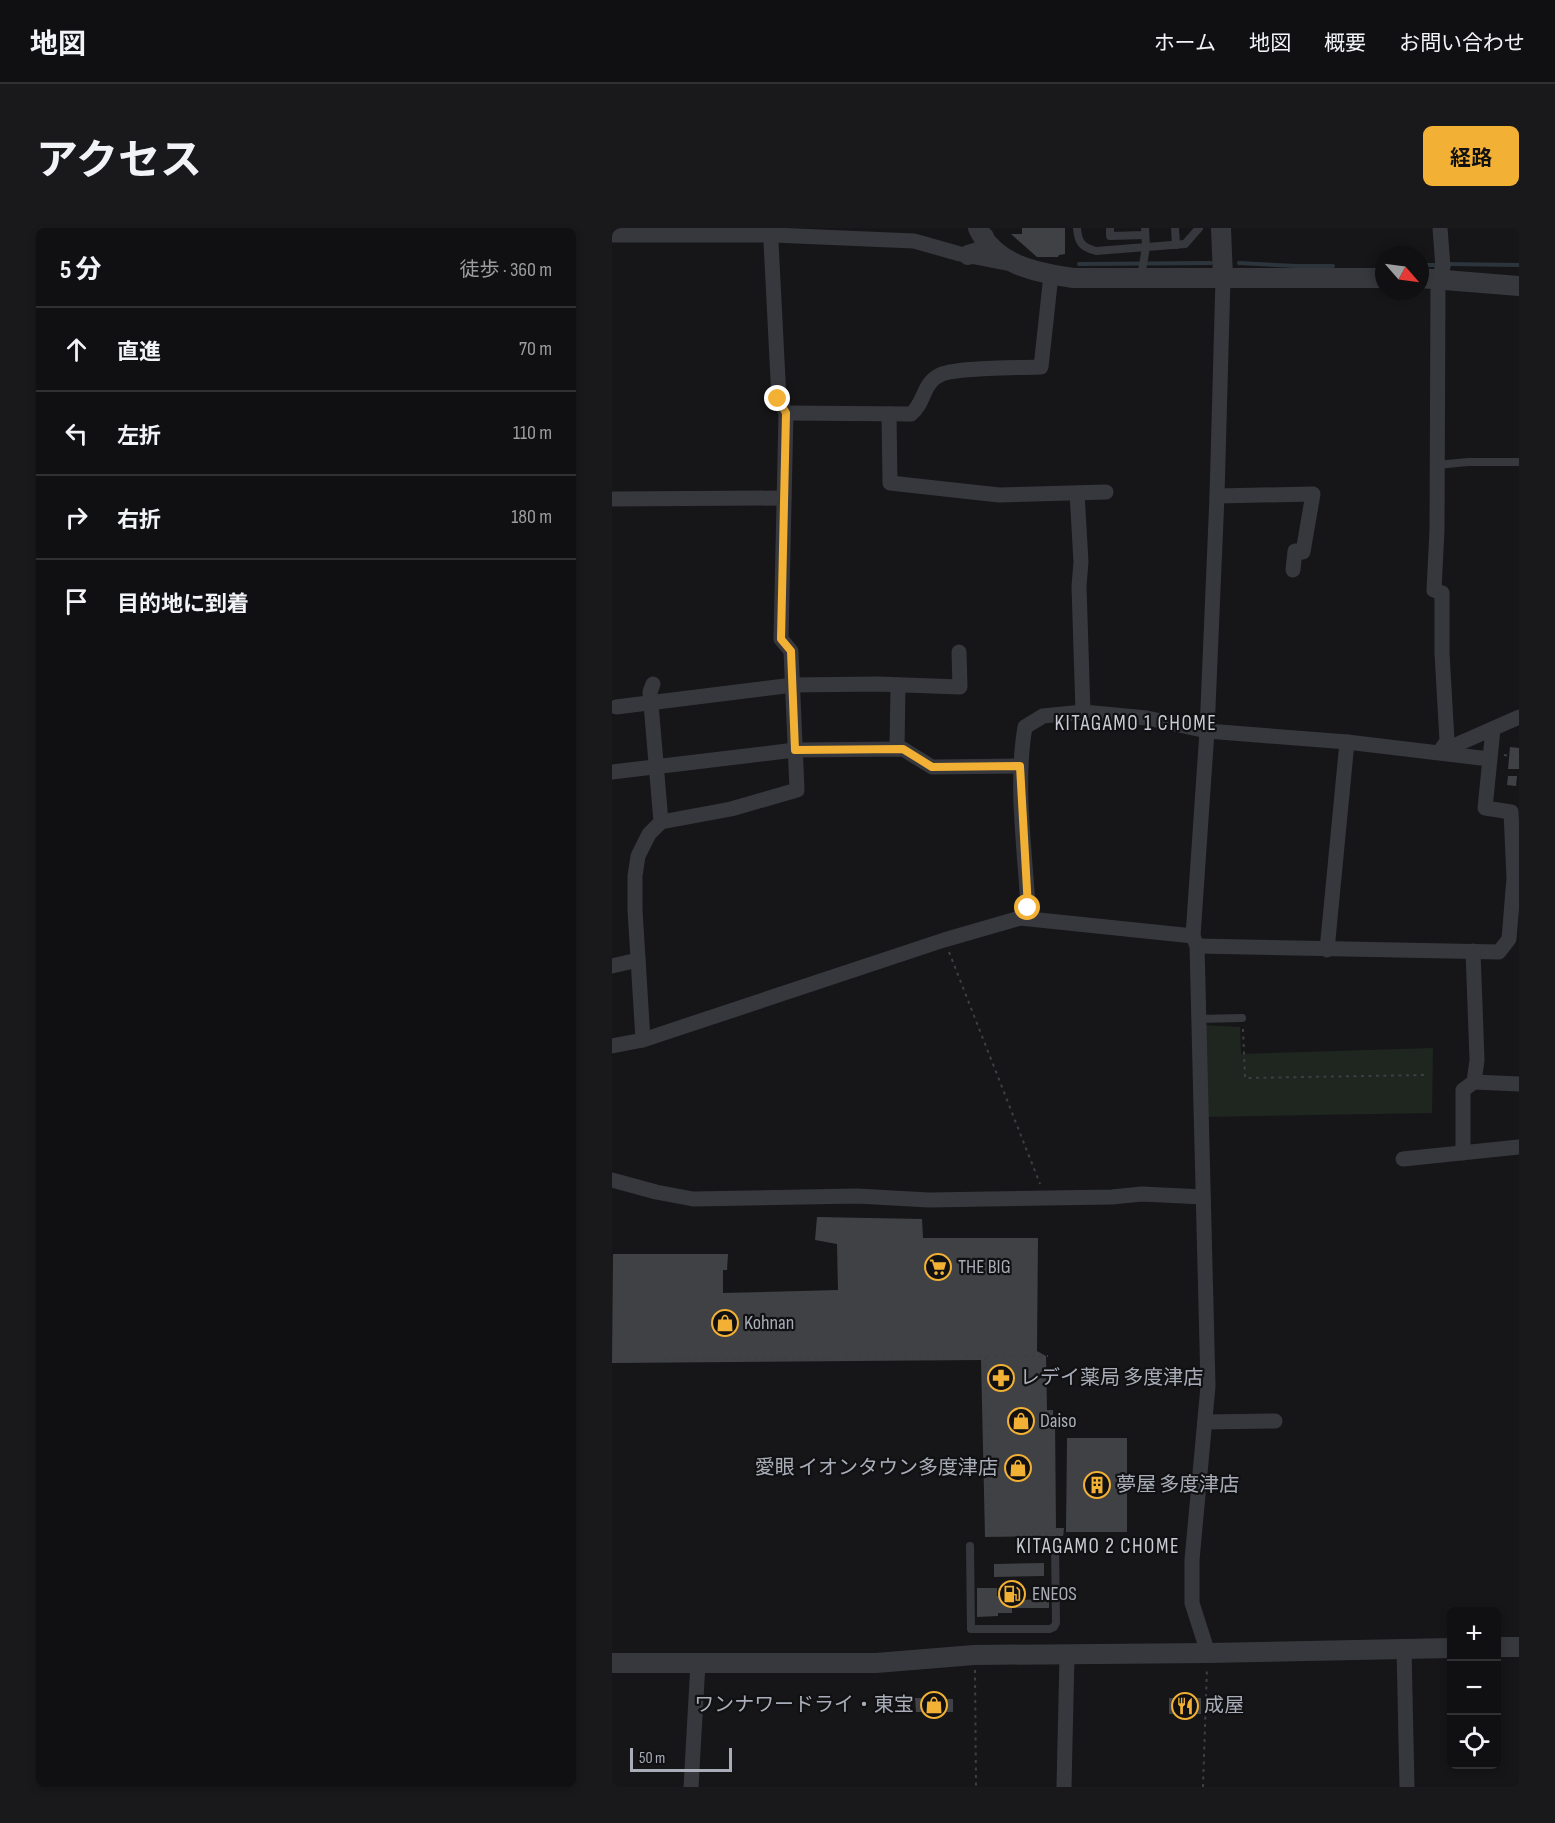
<!DOCTYPE html>
<html lang="ja">
<meta charset="utf-8">
<style>
body{margin:0;font-family:"Sofia Sans Condensed","Noto Sans JP",sans-serif;background:#19191b;color:#f1f3f6}
.controls{position:absolute;right:18px;bottom:18px;display:grid;overflow:hidden;border-radius:9px;box-shadow:0 3px 9px #0003}
.controls button{width:54px;height:54px;display:grid;place-items:center;padding:0;border:0;border-bottom:2px solid #303032;background:#101012;color:#f1f3f6;font:30px sans-serif}
.compass{position:absolute;left:763px;top:18px;width:54px;height:54px;border-radius:50%;background:#101012;box-shadow:0 3px 9px #0003;rotate:118deg}
.scale{position:absolute;left:18px;bottom:15px;width:102px;box-sizing:border-box;padding-left:6px;border:3px solid #a8adb8;border-top:0;font-size:16px;line-height:21px;white-space:nowrap;color:#a8adb8;-webkit-text-stroke:4px #111113;paint-order:stroke}
.stop{position:absolute;width:18px;height:18px;margin:-14px;border:4px solid #f2b134;border-radius:50%;background:#fff}
.stop.end{background:#f2b134;border-color:#fff;box-shadow:0 2px 6px #0008}
.list{margin:0;padding:0;list-style:none}
h2{display:flex;justify-content:space-between;align-items:center;height:78px;margin:0;padding:0 24px;font-size:26px}
h2 small{font-size:20px;font-weight:400;color:#9c9d9f}
.list li{display:grid;grid-template-columns:39px 1fr auto;gap:18px;align-items:center;box-sizing:border-box;height:84px;padding:0 24px;border-top:2px solid #303032}
.list b{display:block;font-size:22px;white-space:nowrap}
.list em{font-size:20px;font-style:normal;color:#9c9d9f}
.icon{flex:none;width:33px;height:33px;fill:none;stroke:currentColor;stroke-width:2;stroke-linecap:round;stroke-linejoin:round}
.map{position:relative;flex:none;width:907px;height:1559px;overflow:hidden;border-radius:9px}
header{display:flex;align-items:center;gap:36px;box-sizing:border-box;height:84px;padding:0 30px;background:#101012;border-bottom:2px solid #303032}
header strong{font-size:28px}
nav{display:flex;gap:33px;margin-inline-start:auto;font-size:21px}
.intro{display:flex;align-items:center;justify-content:space-between;box-sizing:border-box;height:144px;padding:0 36px}
h1{margin:0;font-size:42px}
.button{padding:15px 27px;border-radius:9px;background:#f2b134;color:#111;font-size:21px;font-weight:700}
main{display:flex;gap:36px;padding:0 36px}
aside{flex:1;background:#101012;border-radius:9px;box-shadow:0 3px 9px #0003}
.map>svg:first-child{display:block}
.green{fill:#1e261f}
.lines{fill:none;stroke-linecap:round;stroke-linejoin:round}
.stream{stroke:#2c353c;stroke-width:4}
.building{fill:#404145}
.path{stroke:#3d3f44;stroke-width:2;stroke-dasharray:3 4.5;stroke-linecap:butt}
.service{stroke:#37383d;stroke-width:8}
.minor{stroke:#37383d;stroke-width:15}
.tertiary{stroke:#37383d;stroke-width:20}
.route{stroke:#f2b134;stroke-width:8}
.labels{text-anchor:middle;dominant-baseline:central;stroke-width:4.5;stroke-linejoin:round;paint-order:stroke}
.poi-label{font-size:20px;fill:#a8adb8;stroke:#111113;text-anchor:start}
.neighbourhood-label{font-size:21px;letter-spacing:1.5px;fill:#c9ccd4;stroke:#111113}
</style>
<header>
<strong>地図</strong>
<nav><a>ホーム</a><a>地図</a><a>概要</a><a>お問い合わせ</a></nav>
</header>
<div class="intro"><h1>アクセス</h1><a class="button">経路</a></div>
<main>
<aside>
<h2>5 分<small>徒歩 · 360 m</small></h2>
<ul class="list">
<li><svg class="icon" aria-label="ahead" viewBox="0 0 24 24"><path d="M12 20V5M6 11l6-6 6 6"/></svg><div><b>直進</b></div><em>70 m</em></li>
<li><svg class="icon" aria-label="left" viewBox="0 0 24 24"><path d="M17 20v-9H6M10 6l-5 5 5 5"/></svg><div><b>左折</b></div><em>110 m</em></li>
<li><svg class="icon" aria-label="right" viewBox="0 0 24 24"><path d="M7 20v-9h11M14 6l5 5-5 5"/></svg><div><b>右折</b></div><em>180 m</em></li>
<li><svg class="icon" aria-label="arrive" viewBox="0 0 24 24"><path d="M6 21V4h12l-3 4 3 4H6"/></svg><div><b>目的地に到着</b></div></li>
</ul>
</aside>
<div class="map">
<svg width="907" height="1559" viewBox="0 0 907 1559">
<rect width="100%" height="100%" fill="#161618"/>
<polygon class="green" points="592,797 628,799 629,826 821,820 820,885 594,889"/>
<g class="lines">
<g class="stream">
<polyline points="627,35 684,38 721,38"/>
<polyline points="467,36 599,35"/>
<polyline points="835,36 907,37"/>
<polyline points="808,37 824,37"/>
</g>
</g>
<g class="building">
<polygon points="410,0 453,0 453,26 447,27 446,29 425,29 399,6 410,6"/>
<polygon points="898,519 907,520 907,541 896,541"/>
<polygon points="896,548 905,548 904,558 895,557"/>
<polygon points="205,989 310,991 311,1010 426,1010 425,1123 434,1128 435,1182 441,1182 441,1187 443,1189 444,1300 452,1300 451,1308 373,1309 369,1132 0,1135 1,1026 116,1026 115,1042 111,1042 111,1065 226,1062 225,1016 203,1012"/>
<polygon points="455,1210 515,1210 515,1304 454,1304"/>
<polygon points="432,1335 432,1348 382,1349 382,1336"/>
<polygon points="365,1360 385,1360 385,1368 400,1368 400,1372 437,1371 437,1380 400,1380 400,1385 386,1385 386,1388 365,1389"/>
<polygon points="303,1470 341,1471 341,1484 304,1484"/>
<rect x="557" y="1470" width="32" height="16"/>
</g>
<g class="lines">
<g class="path">
<polyline points="892,527 907,529"/>
<polyline points="337,724 428,956"/>
<polyline points="631,801 633,850 812,847"/>
<polyline points="373,1129 377,1305 456,1305"/>
<polyline points="0,1132 436,1128"/>
<polyline points="363,1442 364,1559"/>
<polyline points="591,1559 595,1440"/>
</g>
<g class="service">
<path d="M465,0C466,15 470,19 484,23L573,16L587,0"/>
<polyline points="498,0 498,8 533,7"/>
<polyline points="563,0 564,17"/>
<polyline points="529,49 534,19 533,0"/>
<polyline points="825,237 856,234 907,234"/>
<polyline points="586,791 630,790"/>
<polyline points="358,1318 359,1401 438,1401 442,1399 444,1395 443,1316"/>
</g>
<g class="minor">
<polyline points="0,7 161,7 302,13 348,26 399,36"/>
<path d="M174,185L299,186C312,176 311,156 326,148C339,139 409,140 429,139L439,47"/>
<polyline points="277,186 278,255 387,267 494,264"/>
<polyline points="465,265 469,334 467,358 471,484"/>
<polyline points="605,268 701,266 691,324 683,323 681,342"/>
<polyline points="0,271 172,270"/>
<polyline points="4,479 181,457 266,456 348,459 347,424"/>
<polyline points="285,521 286,457"/>
<polyline points="828,523 835,513 830,425 830,365 822,362 825,302 826,50 831,39 828,0"/>
<polyline points="830,523 907,489"/>
<polyline points="0,544 183,522 291,521 320,539 408,538"/>
<polyline points="49,594 119,581 185,562 179,423 169,411 174,185 167,171 159,14 163,0"/>
<path d="M408,690L416,679C413,622 403,556 413,499L431,488L471,484L535,490L595,503L735,514L877,531"/>
<polyline points="585,718 887,724 897,711 902,650 899,584 873,580 881,501"/>
<polyline points="715,722 735,514"/>
<polyline points="0,738 26,732"/>
<polyline points="31,812 23,682 23,648 26,628 37,606 49,594 38,464 41,456"/>
<polyline points="0,818 31,812 332,712 408,690 581,708"/>
<polyline points="862,854 907,856"/>
<polyline points="851,925 851,862 862,854 865,832 861,723"/>
<polyline points="791,931 907,919"/>
<polyline points="0,952 44,964 81,971 245,968 317,972 500,969 530,966 591,969"/>
<polyline points="593,1194 663,1193"/>
<polyline points="792,1420 795,1559"/>
<polyline points="596,1425 580,1375 580,1332 596,1158 585,718 581,708 595,503 605,268 611,50"/>
<polyline points="79,1559 86,1435"/>
<polyline points="452,1559 455,1427"/>
</g>
<g class="tertiary">
<path d="M366,0C383,37 425,45 461,50H772"/>
<polyline points="609,0 611,50"/>
<polyline points="356,27 372,22 374,16 372,9"/>
<polyline points="808,50 907,58"/>
<polyline points="885,1419 907,1419"/>
<polyline points="0,1435 264,1435 362,1427 596,1425 840,1420"/>
</g>
</g>
<g class="lines">
<polyline class="route" points="166,171 174,185 169,411 179,423 183,522 291,521 320,539 408,538 416,680"/>
</g>
<defs>
<symbol id="supermarket-ring" viewBox="-11 -11 22 22"><circle r="9.5" fill="#111113" stroke="#f2b134" stroke-width="1.5"/><path d="M-6-5.5h2.5l.6 2H6L4.5 2H-2.5L-4.4-4H-6ZM-1.5 3.2a1.3 1.3 0 1 0 .1 0ZM3 3.2a1.3 1.3 0 1 0 .1 0Z" fill="#f2b134"/></symbol>
<symbol id="shop-ring" viewBox="-11 -11 22 22"><circle r="9.5" fill="#111113" stroke="#f2b134" stroke-width="1.5"/><path d="M-5-2.5h2.3a2.7 3.5 0 0 1 5.4 0H5L5.5 6h-11ZM-1.5-2.5h3a1.5 2.3 0 0 0-3 0Z" fill="#f2b134"/></symbol>
<symbol id="pharmacy-ring" viewBox="-11 -11 22 22"><circle r="9.5" fill="#111113" stroke="#f2b134" stroke-width="1.5"/><path d="M-2-6h4v4h4v4h-4v4h-4v-4h-4v-4h4Z" fill="#f2b134"/></symbol>
<symbol id="building-ring" viewBox="-11 -11 22 22"><circle r="9.5" fill="#111113" stroke="#f2b134" stroke-width="1.5"/><path d="M-4-6H4V6H1V3H-1V6H-4ZM-2.5-4.3h1.7v1.8h-1.7ZM.8-4.3h1.7v1.8H.8ZM-2.5-1h1.7V.8h-1.7ZM.8-1h1.7V.8H.8Z" fill="#f2b134"/></symbol>
<symbol id="fuel-ring" viewBox="-11 -11 22 22"><circle r="9.5" fill="#111113" stroke="#f2b134" stroke-width="1.5"/><path d="M-5.5-6h7V0h2V4h1.3V-2.5L3-4.5l.8-.8L6-3V5H2.5V1h-1V6h-7ZM-4.2-4.7v3.2H.2V-4.7Z" fill="#f2b134"/></symbol>
<symbol id="restaurant-ring" viewBox="-11 -11 22 22"><circle r="9.5" fill="#111113" stroke="#f2b134" stroke-width="1.5"/><path d="M-5-6h1v4h1v-4h1v4h1v-4h1v5L-1.5 .5V6h-2V.5L-5-1ZM5-6V6H3V1.5H1.5Q1.5-4 5-6Z" fill="#f2b134"/></symbol>
</defs>
<g fill-rule="evenodd">
<use href="#supermarket-ring" x="311" y="1024" width="30" height="30"/>
<use href="#shop-ring" x="98" y="1080" width="30" height="30"/>
<use href="#pharmacy-ring" x="374" y="1135" width="30" height="30"/>
<use href="#shop-ring" x="394" y="1178" width="30" height="30"/>
<use href="#shop-ring" x="391" y="1225" width="30" height="30"/>
<use href="#building-ring" x="470" y="1242" width="30" height="30"/>
<use href="#fuel-ring" x="385" y="1351" width="30" height="30"/>
<use href="#shop-ring" x="307" y="1462" width="30" height="30"/>
<use href="#restaurant-ring" x="558" y="1463" width="30" height="30"/>
</g>
<g class="labels">
<g class="poi-label">
<text x="346" y="1039">THE BIG</text>
<text x="132" y="1095">Kohnan</text>
<text x="408" y="1150">レデイ薬局 多度津店</text>
<text x="428" y="1193">Daiso</text>
<text x="386" y="1240" text-anchor="end">愛眼 イオンタウン多度津店</text>
<text x="504" y="1257">夢屋 多度津店</text>
<text x="420" y="1366">ENEOS</text>
<text x="302" y="1477" text-anchor="end">ワンナワードライ・東宝</text>
<text x="592" y="1478">成屋</text>
</g>
<g class="neighbourhood-label">
<text x="524" y="495">KITAGAMO 1 CHOME</text>
<text x="486" y="1318">KITAGAMO 2 CHOME</text>
</g>
</g>
</svg>
<div class="controls">
<button>+</button>
<button>−</button>
<button><svg class="icon" aria-label="locate" viewBox="0 0 24 24"><circle cx="12" cy="12" r="6"/><path d="M12 2v4M12 18v4M2 12h4M18 12h4"/></svg></button>
</div>
<svg class="compass" viewBox="-18 -18 36 36"><path d="M0-13l5 13h-10z" fill="#e53935"/><path d="M0 13l5-13h-10z" fill="#9c9d9f"/></svg>
<div class="scale">50 m</div>
<div class="stop" style="left:416px;top:680px"></div>
<div class="stop end" style="left:166px;top:171px"></div>
</div>
</main>
